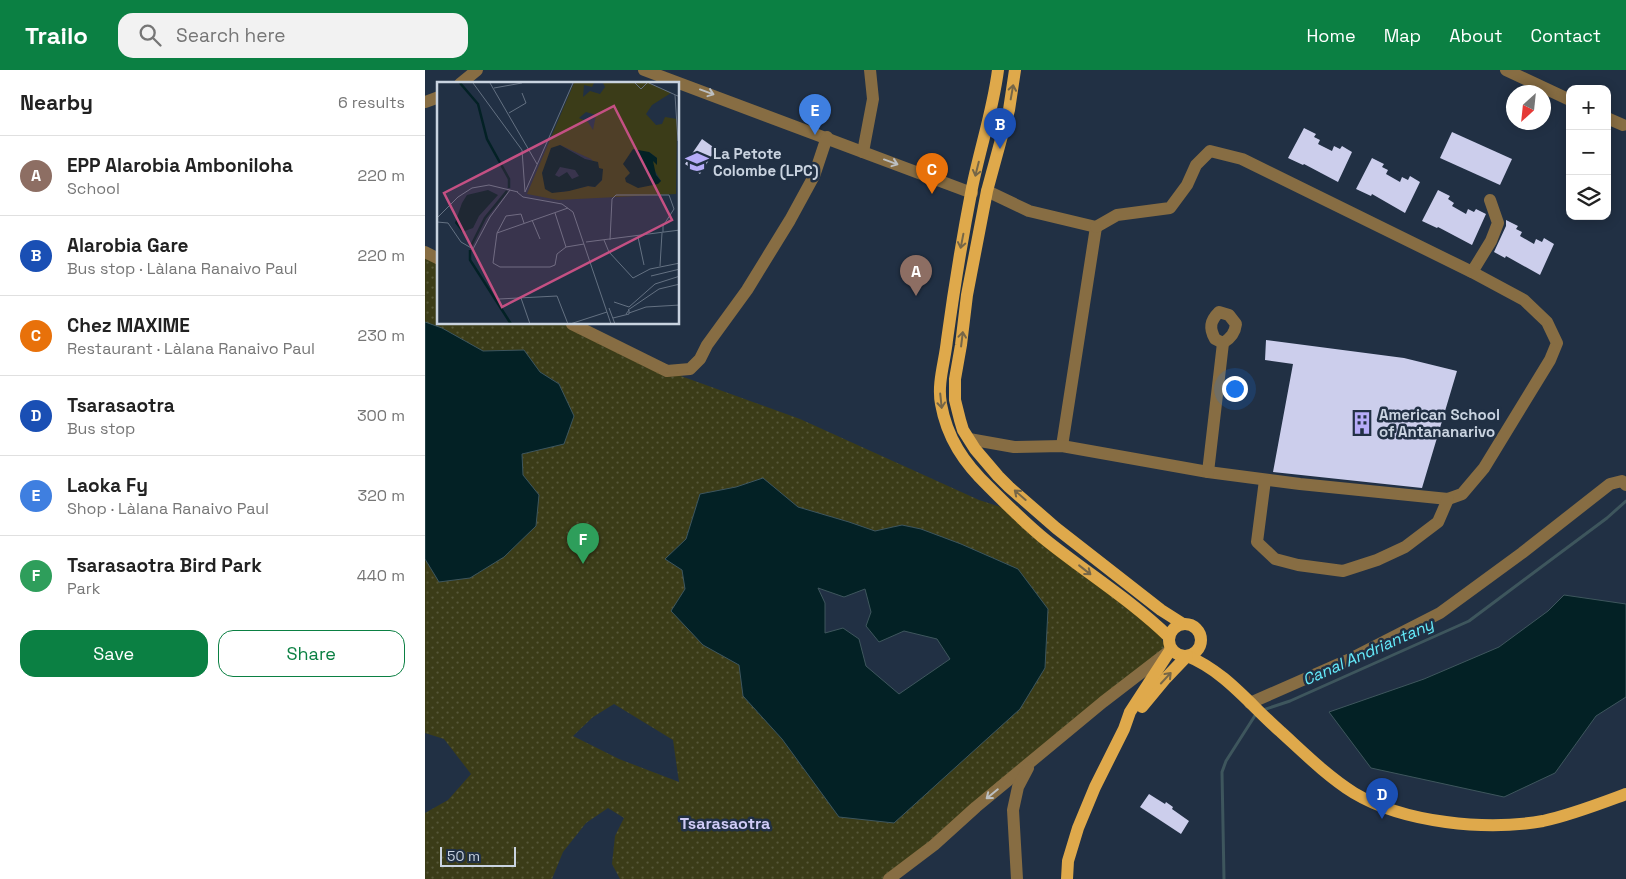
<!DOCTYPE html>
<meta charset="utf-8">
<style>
body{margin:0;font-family:"Space Grotesk",sans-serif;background:#f2f2f2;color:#222}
.controls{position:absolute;right:15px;top:15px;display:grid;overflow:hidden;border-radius:10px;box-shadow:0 2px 12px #0003}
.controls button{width:45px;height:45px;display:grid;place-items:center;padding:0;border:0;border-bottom:1px solid #e0e0e0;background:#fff;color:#222;font:25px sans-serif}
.compass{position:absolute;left:1081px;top:15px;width:45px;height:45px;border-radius:50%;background:#fff;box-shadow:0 2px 12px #0003;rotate:207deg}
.scale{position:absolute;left:15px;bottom:12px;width:76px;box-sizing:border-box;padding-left:5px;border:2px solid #c9d3e0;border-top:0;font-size:14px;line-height:18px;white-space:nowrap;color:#c9d3e0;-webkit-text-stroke:4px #213044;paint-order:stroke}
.you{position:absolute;left:809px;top:318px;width:18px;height:18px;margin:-12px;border:4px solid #fff;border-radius:50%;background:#1a73e8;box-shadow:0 0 0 8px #1a73e833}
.badge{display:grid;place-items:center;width:32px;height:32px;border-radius:50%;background:#0b8043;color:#fff;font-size:16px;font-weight:700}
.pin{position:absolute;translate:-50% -41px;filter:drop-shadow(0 1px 2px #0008)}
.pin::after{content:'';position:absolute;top:26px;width:18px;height:15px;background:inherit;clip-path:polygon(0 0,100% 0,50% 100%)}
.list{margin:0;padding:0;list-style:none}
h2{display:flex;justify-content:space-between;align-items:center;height:65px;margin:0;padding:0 20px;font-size:21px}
h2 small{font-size:16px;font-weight:400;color:#767676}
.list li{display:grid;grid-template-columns:32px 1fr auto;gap:15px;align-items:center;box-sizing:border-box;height:80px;padding:0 20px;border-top:1px solid #e0e0e0}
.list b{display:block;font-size:19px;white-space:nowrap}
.list p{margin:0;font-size:16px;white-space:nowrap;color:#767676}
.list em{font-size:16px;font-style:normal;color:#767676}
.actions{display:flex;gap:10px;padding:15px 20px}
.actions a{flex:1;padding:11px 0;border:1px solid #0b8043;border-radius:15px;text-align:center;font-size:18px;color:#0b8043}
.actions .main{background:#0b8043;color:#fff}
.icon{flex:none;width:28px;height:28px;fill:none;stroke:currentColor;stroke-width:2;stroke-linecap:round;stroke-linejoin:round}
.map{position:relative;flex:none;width:1201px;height:809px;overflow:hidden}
header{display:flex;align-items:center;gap:30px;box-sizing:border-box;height:70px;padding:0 25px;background:#0b8043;color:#fff}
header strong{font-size:24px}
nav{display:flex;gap:28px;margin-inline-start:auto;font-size:18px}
.search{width:350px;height:45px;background:#f2f2f2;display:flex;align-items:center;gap:12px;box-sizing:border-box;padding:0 18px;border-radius:15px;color:#767676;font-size:19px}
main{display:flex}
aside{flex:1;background:#fff}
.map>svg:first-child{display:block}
.park{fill:url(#park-dots);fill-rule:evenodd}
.water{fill:#032125;stroke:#3e565d;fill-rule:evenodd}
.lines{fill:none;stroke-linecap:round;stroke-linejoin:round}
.stream{stroke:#3e565d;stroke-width:3}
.building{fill:#ccceec}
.minor{stroke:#876d43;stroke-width:12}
.major{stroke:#dfa94b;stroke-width:12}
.oneway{stroke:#bcbfc1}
.oneway2{stroke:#766647}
.labels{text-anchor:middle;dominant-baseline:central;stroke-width:5;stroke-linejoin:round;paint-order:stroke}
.poi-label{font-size:15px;font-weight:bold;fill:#c9d3e0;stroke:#213044;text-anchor:start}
.water-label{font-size:16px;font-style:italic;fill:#65edfd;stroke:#213044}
.neighbourhood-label{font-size:16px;font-weight:bold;fill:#d0ccf7;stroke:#213044}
.inset-river{fill:none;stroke:#032125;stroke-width:2.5}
.inset-road{fill:none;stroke:#647182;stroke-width:1}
.view{fill:#c45083;fill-opacity:0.15;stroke:#c45083;stroke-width:2.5}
.inset-edge{fill:none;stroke:#c9d3e0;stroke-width:2.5}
</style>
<header>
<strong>Trailo</strong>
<div class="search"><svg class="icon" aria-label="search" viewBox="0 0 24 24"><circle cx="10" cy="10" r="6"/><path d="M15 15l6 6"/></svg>Search here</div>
<nav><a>Home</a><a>Map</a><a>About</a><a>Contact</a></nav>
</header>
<main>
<aside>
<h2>Nearby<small>6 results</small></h2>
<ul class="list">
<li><span class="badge" style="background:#8d6e63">A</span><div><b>EPP Alarobia Amboniloha</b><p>School</p></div><em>220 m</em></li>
<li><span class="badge" style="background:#1a4fb4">B</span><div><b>Alarobia Gare</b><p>Bus stop · Làlana Ranaivo Paul</p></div><em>220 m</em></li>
<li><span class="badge" style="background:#e8710a">C</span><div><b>Chez MAXIME</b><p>Restaurant · Làlana Ranaivo Paul</p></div><em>230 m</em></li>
<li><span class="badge" style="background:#1a4fb4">D</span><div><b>Tsarasaotra</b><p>Bus stop</p></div><em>300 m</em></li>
<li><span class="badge" style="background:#3f7fe0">E</span><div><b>Laoka Fy</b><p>Shop · Làlana Ranaivo Paul</p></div><em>320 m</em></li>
<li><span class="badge" style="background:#2e9e5b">F</span><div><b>Tsarasaotra Bird Park</b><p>Park</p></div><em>440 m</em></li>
</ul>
<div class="actions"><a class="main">Save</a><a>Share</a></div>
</aside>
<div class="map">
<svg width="1201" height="809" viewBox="0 0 1201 809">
<defs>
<pattern id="park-dots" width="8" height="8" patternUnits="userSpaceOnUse" patternTransform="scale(1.25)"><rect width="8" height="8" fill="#3b3c18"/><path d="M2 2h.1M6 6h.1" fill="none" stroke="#565739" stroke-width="1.8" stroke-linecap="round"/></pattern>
</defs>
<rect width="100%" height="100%" fill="#213044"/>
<path class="park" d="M0,183L14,190V254H147L242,301L375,349L554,430L585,440L737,565V570L740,577L465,809H195L187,794L190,766L199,748L183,738L161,753L138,782L127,809H0V743L23,730L46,704L19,669L0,663V489L14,512L114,425L98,405L97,384L139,374L135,314L115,302L99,280L58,281L17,258L0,252ZM338,408L373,437L424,452L450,461L477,455L496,459L536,474L593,499L414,747L357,669L318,626L314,595L278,575L247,541L260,519L257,500L240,489L261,469L275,424L311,417ZM189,634L248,670L254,712L194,689L148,666L168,647Z"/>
<g class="water">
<polygon points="0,252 17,258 58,281 99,280 115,302 134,314 149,346 139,374 97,384 98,405 114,425 111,456 79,487 45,508 14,512 0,489"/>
<path d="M338,408L373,437L424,452L450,461L477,455L496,459L536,474L593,499L623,539L620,598L595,639L469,753L414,747L357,669L318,626L314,595L278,575L246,541L260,519L257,500L240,489L261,469L275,424L311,417ZM393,518L419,527L440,519L446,542L441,556L454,572L479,561L512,569L525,589L474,624L441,596L434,569L418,558L400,563V533Z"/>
<polygon points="1139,525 1201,534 1201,627 1171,646 1130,703 1079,727 946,698 904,642 999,609 1074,577 1123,541"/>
</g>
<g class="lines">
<g class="stream">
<polyline points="838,640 865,631 1044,551 1182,448 1201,431"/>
<polyline points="799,809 797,702 801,691 831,644"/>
</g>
</g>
<g class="building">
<polygon points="879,58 891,64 889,67 895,70 893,74 907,81 909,76 915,79 917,76 927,82 913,112 879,94 878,95 863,88"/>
<polygon points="1027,62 1087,89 1075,115 1015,88"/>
<polygon points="277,69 291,79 275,104 260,94"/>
<polygon points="947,88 959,94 957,97 963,100 961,104 975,112 977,107 983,110 985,106 995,112 980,143 947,124 946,126 931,119"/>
<polygon points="1013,120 1025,126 1023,129 1029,133 1027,136 1041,144 1043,139 1049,142 1051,139 1061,144 1047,175 1013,157 1012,158 997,151"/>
<polygon points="1081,150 1093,156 1091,159 1097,162 1095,166 1109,174 1111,169 1117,172 1119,168 1129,174 1115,205 1081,186 1080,188 1069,182 1081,156"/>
<polygon points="841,270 979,288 1032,301 997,418 848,402 868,294 840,290"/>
<polygon points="724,724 740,734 741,732 748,737 747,739 764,751 756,764 715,737"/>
</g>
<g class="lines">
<g class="minor">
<polyline points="219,0 547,123"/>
<polyline points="1081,0 1145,30"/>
<polyline points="35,14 52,0"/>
<polyline points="0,32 14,27"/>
<polyline points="1182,48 1198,55"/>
<polyline points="438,82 448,29 445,0"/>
<polyline points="562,121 604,141 671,157 637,376"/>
<polyline points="0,182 14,189"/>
<polyline points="1047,202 1066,171 1073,153 1065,130"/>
<path d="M794,242L804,245L811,254C810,263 806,268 798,273L790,269C784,258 785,251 794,242Z"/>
<polyline points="147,254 242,301 265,299 275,289 282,275 322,220 365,150 389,106 402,67"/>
<polyline points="544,369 589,377 637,376 783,402 875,414 1023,429 1037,424 1059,398 1125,290 1132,273 1122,252 1099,230 1047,202 817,89 785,81 771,95 762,115 745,138 692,145 671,157"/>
<polyline points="783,402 798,273"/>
<polyline points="840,410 832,472 850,489 873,495 918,501 952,490 980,477 1013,452 1023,429"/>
<polyline points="825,633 923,590 1015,543 1097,483 1185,414 1197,411 1201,415"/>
<polyline points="464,809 509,775 551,737 678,632 743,582"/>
<polyline points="592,809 588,740 593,717 603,698"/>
</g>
<g class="major">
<path d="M573,0C568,40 555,78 547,118C537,169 529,219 522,270C520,291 512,313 516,334C522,368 539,393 564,417C583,436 602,455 622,471C662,503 707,531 744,567"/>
<polyline points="590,0 584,40 562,121 542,225 536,275 530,309 530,330 535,350 538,360 550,379 573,406 584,417 631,458 736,540 758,554"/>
<circle cx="760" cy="570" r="16"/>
<path d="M762,586C800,601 826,636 856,662C879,683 902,706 929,723C979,753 1061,761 1118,751C1146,745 1174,734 1201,724"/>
<polyline points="717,637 741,608 762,586"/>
<polyline points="642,809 643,791 653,758 670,717 699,659 705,642 746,579"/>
</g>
</g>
<defs><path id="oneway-shaft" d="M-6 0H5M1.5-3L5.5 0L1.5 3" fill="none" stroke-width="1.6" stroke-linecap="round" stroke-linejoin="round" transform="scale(1.25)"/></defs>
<g class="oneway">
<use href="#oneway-shaft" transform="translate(282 22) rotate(20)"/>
<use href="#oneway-shaft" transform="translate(466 92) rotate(20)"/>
<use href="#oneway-shaft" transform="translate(567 724) rotate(141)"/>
</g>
<g class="oneway2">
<use href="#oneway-shaft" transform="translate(587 22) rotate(-80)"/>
<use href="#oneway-shaft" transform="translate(552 99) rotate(104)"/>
<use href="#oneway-shaft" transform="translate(537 171) rotate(101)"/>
<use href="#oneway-shaft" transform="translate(537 269) rotate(-83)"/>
<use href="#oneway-shaft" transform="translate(516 331) rotate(84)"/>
<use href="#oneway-shaft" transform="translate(595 425) rotate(-139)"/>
<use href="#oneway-shaft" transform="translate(660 500) rotate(38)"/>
<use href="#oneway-shaft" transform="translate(741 608) rotate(-47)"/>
</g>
<defs>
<symbol id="school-bare" viewBox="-9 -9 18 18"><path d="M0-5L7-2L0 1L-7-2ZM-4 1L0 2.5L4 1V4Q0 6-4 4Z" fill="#b6acf8" stroke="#213044" stroke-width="2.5" paint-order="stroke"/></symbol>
<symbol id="building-bare" viewBox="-9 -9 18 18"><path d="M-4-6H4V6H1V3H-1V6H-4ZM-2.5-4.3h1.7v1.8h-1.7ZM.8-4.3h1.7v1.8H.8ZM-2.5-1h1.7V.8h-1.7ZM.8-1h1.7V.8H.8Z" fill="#b6acf8" stroke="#213044" stroke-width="2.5" paint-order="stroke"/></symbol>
</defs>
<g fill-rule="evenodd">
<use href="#school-bare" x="256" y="76" width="32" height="32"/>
<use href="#building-bare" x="921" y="337" width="32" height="32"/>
</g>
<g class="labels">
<g class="poi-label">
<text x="288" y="83">La Petote<tspan x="288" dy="17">Colombe (LPC)</tspan></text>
<text x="954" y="344">American School<tspan x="954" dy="17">of Antananarivo</tspan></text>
</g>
<g class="water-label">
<text transform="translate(943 582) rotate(-24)">Canal Andriantany</text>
</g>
<g class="neighbourhood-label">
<text x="300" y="753">Tsarasaotra</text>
</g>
</g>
<g transform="translate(12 12)">
<rect width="242" height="242" fill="#213044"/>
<path d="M137,1H157L155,5L147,3L146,15L153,9L163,12L168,5L166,1H212L234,11L215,23L209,32L219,43L225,42L228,35L240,37L239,112L121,118L90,112ZM149,30L159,33L156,48L151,40L142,36ZM123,63L154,77L162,86L165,98L158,105L151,104L125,110L105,91ZM212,70L220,76H216V86L224,99L206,103L192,88L201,71Z" fill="#3b3c18" fill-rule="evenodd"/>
<path d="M123,63L148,77L161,80L162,86L166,87L165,98L158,105L151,104L132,109L115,111L108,107L105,91L114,66ZM123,85L138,88L142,94L135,97L130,90L122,95L118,93ZM196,67L212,70L220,76V83L216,79L219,93L224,99L221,102L201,106L189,100L188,96L193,91L186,82ZM51,108L61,113L42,134L36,146L25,150L18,141L25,121L30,113Z" fill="#032125" fill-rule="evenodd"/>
<path class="inset-river" d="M23,1L41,22L50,57L72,97V106M34,164L48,136L70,109M33,168V178L74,242"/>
<path class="inset-road" d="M36,1L85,68L88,110M53,1L100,82M198,1L204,7L210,1M212,1L243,15M57,6L85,1M238,13L241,59M72,31L89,21L85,11M80,110L86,115L125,122L136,130L174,242M88,110L136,1M118,131L129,165L147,162M0,136L21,115L35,106L52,103L81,110M95,138L103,157M0,140L11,141L24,160L36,167L53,135L73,108M60,151L69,134L84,132L87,141M201,155L207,183M167,158L172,170L196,196L213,187L243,181M173,158L175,117L179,113H232L237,127L226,144V150M149,160L243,148M129,165L120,172L118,183L113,185H63L56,181L60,151L131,126M223,184L225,151M214,194L243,187M84,216L93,242M62,217L120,214L131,242M177,220L192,225L218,202L243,194M172,226L178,242M191,228L222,207L243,202M192,231L209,225L243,223M176,236L192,232V228L189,232M133,242L170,230"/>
<path class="view" d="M177,24L235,138L65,225L7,111Z"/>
<rect width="242" height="242" class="inset-edge"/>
</g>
</svg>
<div class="controls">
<button>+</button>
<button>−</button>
<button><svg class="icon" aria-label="layers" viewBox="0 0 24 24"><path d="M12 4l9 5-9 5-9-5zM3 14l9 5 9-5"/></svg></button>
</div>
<svg class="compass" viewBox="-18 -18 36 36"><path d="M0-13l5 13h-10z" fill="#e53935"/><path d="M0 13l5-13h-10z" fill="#767676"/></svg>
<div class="scale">50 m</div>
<div class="you"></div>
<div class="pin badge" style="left:491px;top:226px;background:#8d6e63">A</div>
<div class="pin badge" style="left:575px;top:79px;background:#1a4fb4">B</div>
<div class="pin badge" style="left:507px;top:124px;background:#e8710a">C</div>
<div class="pin badge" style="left:957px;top:749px;background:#1a4fb4">D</div>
<div class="pin badge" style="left:390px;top:65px;background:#3f7fe0">E</div>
<div class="pin badge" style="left:158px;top:494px;background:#2e9e5b">F</div>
</div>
</main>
